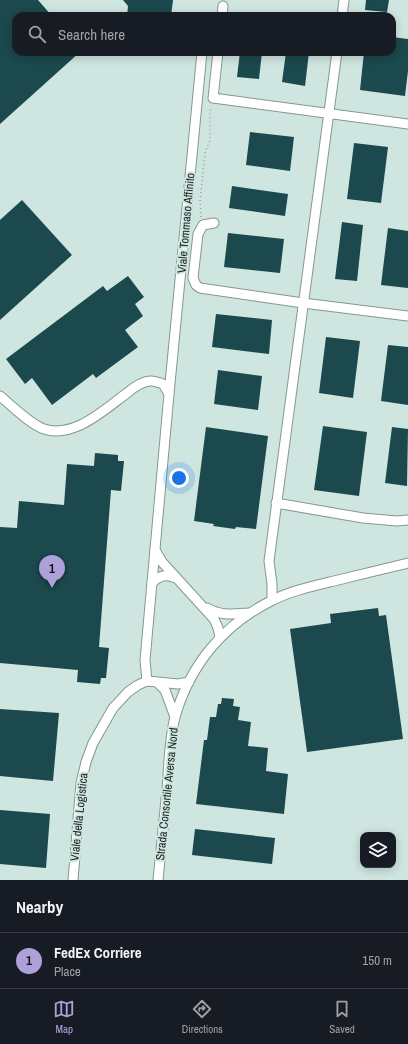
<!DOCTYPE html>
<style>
body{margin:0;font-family:"Archivo Narrow",sans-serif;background:#20242c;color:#f1f3f6}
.controls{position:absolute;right:12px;bottom:12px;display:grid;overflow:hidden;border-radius:8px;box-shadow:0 2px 10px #0003}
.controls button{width:36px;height:36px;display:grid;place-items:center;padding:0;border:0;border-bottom:1px solid #363941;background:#171b24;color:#f1f3f6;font:20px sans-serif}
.you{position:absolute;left:179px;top:478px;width:14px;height:14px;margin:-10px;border:3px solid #fff;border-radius:50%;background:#1a73e8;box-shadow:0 0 0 6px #1a73e833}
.badge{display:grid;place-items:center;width:26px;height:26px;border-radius:50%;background:#aea1d9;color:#111;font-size:13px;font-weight:700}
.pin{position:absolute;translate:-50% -33px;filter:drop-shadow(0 1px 2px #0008)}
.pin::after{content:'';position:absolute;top:21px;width:14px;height:12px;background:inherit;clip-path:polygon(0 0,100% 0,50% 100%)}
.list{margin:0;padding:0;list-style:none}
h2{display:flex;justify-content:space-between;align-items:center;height:52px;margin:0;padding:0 16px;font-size:17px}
h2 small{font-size:13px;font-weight:400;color:#9ea1a6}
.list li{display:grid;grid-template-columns:26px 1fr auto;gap:12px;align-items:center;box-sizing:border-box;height:56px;padding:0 16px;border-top:1px solid #363941}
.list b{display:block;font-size:15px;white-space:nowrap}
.list p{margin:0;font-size:13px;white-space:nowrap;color:#9ea1a6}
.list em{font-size:13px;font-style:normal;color:#9ea1a6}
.icon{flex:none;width:22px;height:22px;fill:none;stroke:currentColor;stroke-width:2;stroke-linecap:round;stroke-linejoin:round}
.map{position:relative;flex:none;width:408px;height:880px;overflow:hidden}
.search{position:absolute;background:#171b24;box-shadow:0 2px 10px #0003;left:12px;right:12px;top:12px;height:44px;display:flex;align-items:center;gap:10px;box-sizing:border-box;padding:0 14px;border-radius:12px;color:#9ea1a6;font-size:15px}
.sheet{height:108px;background:#171b24}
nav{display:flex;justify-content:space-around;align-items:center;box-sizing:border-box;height:56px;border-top:1px solid #363941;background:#171b24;font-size:11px;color:#9ea1a6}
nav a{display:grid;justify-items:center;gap:2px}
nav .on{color:#aea1d9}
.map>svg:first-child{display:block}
.building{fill:#1b494d}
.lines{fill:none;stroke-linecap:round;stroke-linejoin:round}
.minor-casing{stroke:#839893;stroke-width:11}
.path{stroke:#91a29e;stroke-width:1.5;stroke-dasharray:1 3;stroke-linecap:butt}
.minor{stroke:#fff;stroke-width:9}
.labels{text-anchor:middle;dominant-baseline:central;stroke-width:4;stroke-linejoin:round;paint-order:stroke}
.street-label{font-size:12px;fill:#222b29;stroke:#cfe5e0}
</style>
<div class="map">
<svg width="408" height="880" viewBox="0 0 408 880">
<rect width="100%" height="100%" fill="#cfe5e0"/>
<g class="building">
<polygon points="0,0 38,0 52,16 16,16 16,52 80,52 0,124"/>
<polygon points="123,0 173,0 171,16 127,16 128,6"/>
<polygon points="366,0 389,0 387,12 365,10"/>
<polygon points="392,37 408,39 408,71 405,96 360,90 364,52 392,52"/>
<polygon points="240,52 262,52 259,79 237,77"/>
<polygon points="286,52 309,52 305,86 282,82"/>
<polygon points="250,132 294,137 290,171 246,165"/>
<polygon points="354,143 388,147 381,203 347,199"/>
<polygon points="232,186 288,194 285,216 229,208"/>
<polygon points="22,200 72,255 0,320 0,220"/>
<polygon points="342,222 363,225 357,281 335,279"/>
<polygon points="388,228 408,231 408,288 381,285"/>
<polygon points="228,233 284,239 280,273 224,267"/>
<polygon points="128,276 144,297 135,304 143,316 125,330 138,347 96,378 93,374 52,405 32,378 25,384 6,359 103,286 107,291"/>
<polygon points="216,314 272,320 269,354 212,347"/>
<polygon points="326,337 360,341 353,398 319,393"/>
<polygon points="388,345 408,347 408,405 381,401"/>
<polygon points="218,370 262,376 258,410 214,404"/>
<polygon points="323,426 367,432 359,496 314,490"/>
<polygon points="206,427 268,436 256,529 236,527 235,529 213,526 214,524 194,521"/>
<polygon points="392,427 408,429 407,486 385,483"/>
<polygon points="95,453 118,455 118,461 124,461 121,491 111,490 99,647 109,648 106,678 101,678 100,684 77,682 78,670 0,663 0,527 17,528 19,501 64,505 67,464 94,466"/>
<polygon points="378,608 379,616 386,615 403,739 307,752 290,629 331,623 330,614"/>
<polygon points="222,698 234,699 233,706 240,707 238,720 251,722 248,746 268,748 266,771 288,774 284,814 196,804 204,740 207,740 210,717 216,717 218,704 221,704"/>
<polygon points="0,709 59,713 53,781 0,776"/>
<polygon points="0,810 50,814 46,868 0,864"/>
<polygon points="195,829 275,838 272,864 192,855"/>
</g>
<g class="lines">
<defs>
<g id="minor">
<polyline points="222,16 223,6"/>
<polyline points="342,16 344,0"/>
<polyline points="218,52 213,98 408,124"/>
<polyline points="214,223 203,225 198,234 193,278 196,285 200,288 303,303 408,316"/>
<polyline points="169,394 202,52"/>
<path d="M0,396C11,405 31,425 44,429C74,439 105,409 127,393C134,387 143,380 152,381C155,381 160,383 163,384L169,394L145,660L147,681"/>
<polyline points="276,503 363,518 397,521 408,520"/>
<polyline points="155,550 162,562 214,619 218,628 220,637"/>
<path d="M152,583C160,575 166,574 176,578"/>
<polyline points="272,600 272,584 269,561 337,52"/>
<path d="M207,608C221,616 233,614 249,613"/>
<polyline points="157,682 165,690 175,717"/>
<polyline points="73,880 81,783 86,762 93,743 113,708 128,692 138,685 147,681 178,684 189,682"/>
<path d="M158,880C161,850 164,820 167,789C169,766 169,740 175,717C190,665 223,625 271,601C290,591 313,586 334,581C359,575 383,569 408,563"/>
</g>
</defs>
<use href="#minor" class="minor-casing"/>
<polyline class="path" points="201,217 200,201 205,153 210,140 210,114 211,106"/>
<use href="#minor" class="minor"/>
</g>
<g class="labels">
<g class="street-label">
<text transform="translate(186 223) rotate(-85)">Viale Tommaso Affinito</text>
<text transform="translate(167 794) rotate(-84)">Strada Consortile Aversa Nord</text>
<text transform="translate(79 817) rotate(-84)">Viale della Logistica</text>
</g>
</g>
</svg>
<div class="controls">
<button><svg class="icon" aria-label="layers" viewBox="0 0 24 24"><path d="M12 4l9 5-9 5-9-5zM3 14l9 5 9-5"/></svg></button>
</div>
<div class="you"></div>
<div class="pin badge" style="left:52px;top:588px">1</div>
<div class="search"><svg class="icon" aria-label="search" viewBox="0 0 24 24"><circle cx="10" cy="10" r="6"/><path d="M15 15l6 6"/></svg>Search here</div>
</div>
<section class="sheet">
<h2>Nearby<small></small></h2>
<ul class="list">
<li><span class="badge">1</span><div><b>FedEx Corriere</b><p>Place</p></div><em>150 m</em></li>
</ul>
</section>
<nav>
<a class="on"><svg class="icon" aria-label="map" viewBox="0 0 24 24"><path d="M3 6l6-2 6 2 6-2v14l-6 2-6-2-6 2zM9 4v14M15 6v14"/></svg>Map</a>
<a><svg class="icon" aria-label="directions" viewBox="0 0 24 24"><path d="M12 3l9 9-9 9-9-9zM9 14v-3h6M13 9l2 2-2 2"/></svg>Directions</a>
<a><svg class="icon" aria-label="saved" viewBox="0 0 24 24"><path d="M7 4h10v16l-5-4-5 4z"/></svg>Saved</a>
</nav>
